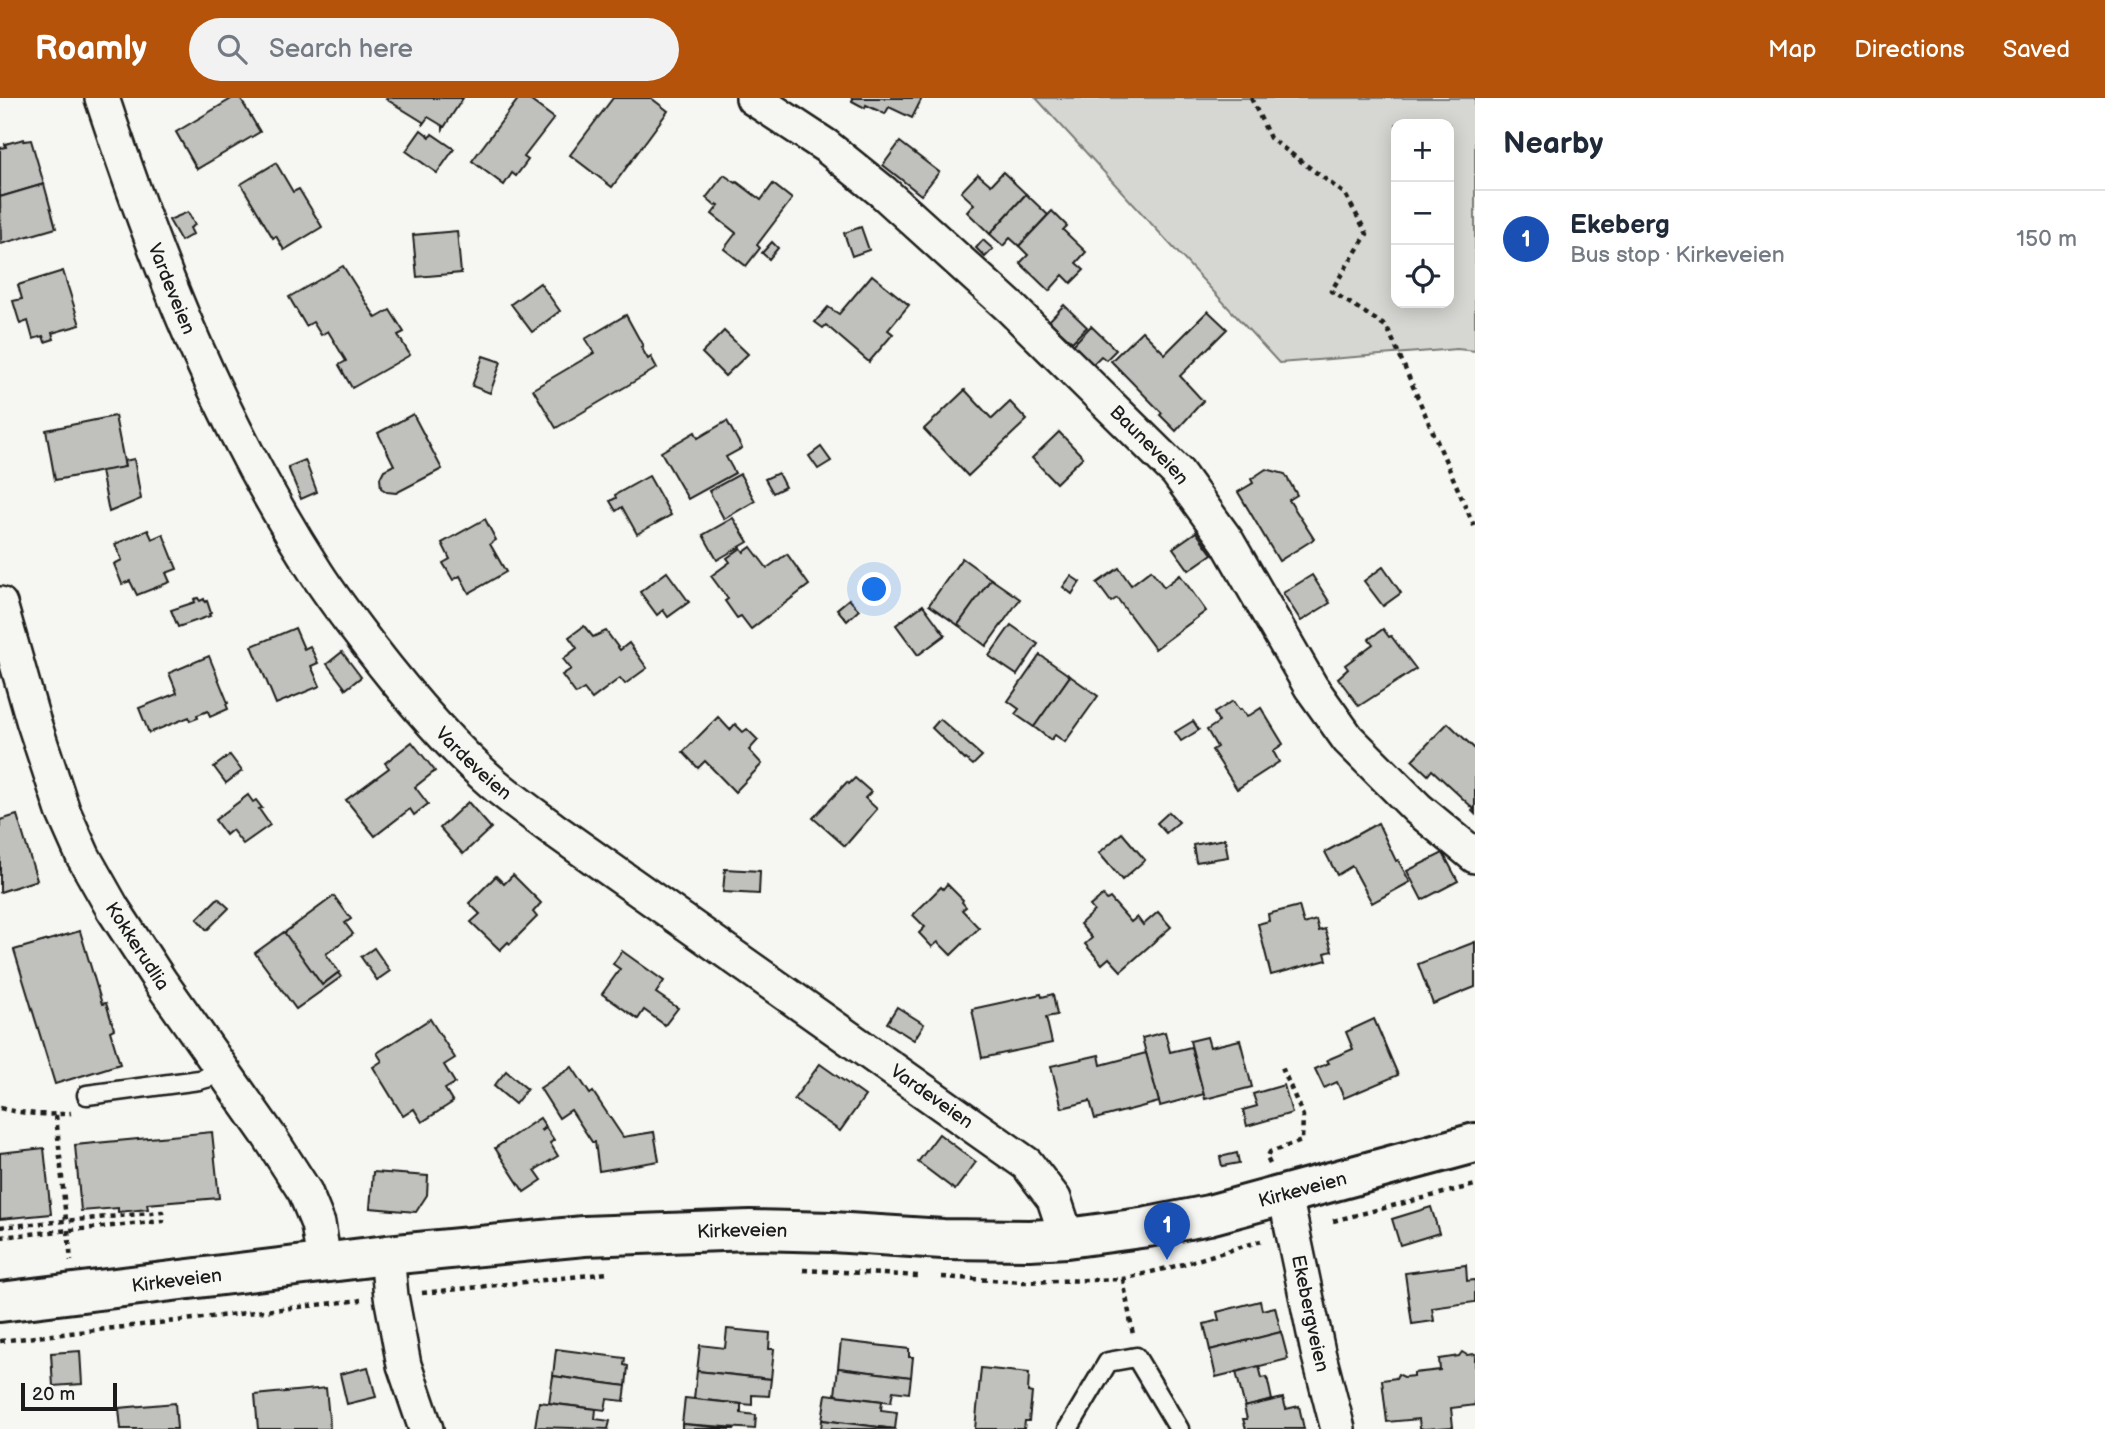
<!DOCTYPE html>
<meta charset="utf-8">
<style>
body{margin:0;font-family:"Balsamiq Sans",sans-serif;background:#f2f2f3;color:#1f2937}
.controls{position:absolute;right:21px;top:21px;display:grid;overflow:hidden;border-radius:14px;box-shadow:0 4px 18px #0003}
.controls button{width:63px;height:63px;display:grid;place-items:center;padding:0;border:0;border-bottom:2px solid #e0e1e3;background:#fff;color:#1f2937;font:35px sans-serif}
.scale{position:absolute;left:21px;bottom:18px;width:96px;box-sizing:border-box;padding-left:7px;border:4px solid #1c1c1c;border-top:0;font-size:19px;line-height:24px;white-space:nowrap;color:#1c1c1c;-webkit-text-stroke:5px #f6f6f2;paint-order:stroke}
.you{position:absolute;left:875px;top:492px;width:24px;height:24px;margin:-18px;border:5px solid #fff;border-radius:50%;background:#1a73e8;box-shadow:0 0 0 10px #1a73e833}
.badge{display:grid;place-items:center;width:46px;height:46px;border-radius:50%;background:#b45309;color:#fff;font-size:23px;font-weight:700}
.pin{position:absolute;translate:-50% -58px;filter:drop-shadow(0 2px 4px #0008)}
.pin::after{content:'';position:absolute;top:37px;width:24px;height:21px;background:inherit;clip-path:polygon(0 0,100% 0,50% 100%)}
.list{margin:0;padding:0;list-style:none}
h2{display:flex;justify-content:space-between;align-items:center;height:91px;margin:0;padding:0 28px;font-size:30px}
h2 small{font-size:23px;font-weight:400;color:#747a83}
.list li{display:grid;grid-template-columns:46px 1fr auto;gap:21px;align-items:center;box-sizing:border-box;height:98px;padding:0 28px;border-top:2px solid #e0e1e3}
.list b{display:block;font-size:26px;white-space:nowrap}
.list p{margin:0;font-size:23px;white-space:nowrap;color:#747a83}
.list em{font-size:23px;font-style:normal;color:#747a83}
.icon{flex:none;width:38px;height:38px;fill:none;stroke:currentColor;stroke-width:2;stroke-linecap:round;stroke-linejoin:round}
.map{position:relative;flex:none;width:1475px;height:1331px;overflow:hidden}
header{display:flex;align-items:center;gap:42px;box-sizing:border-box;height:98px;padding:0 35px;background:#b45309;color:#fff}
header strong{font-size:33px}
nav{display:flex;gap:38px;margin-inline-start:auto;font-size:24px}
.search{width:490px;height:63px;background:#f2f2f3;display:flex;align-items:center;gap:18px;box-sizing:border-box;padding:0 24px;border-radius:38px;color:#747a83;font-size:26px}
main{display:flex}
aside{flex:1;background:#fff}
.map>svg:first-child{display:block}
.green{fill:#d6d6d2;stroke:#797977;stroke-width:2;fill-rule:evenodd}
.building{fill:#c0c0bd;stroke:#1c1c1c;stroke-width:2}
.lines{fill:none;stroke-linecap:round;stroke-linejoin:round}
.service-casing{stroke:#1c1c1c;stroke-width:23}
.minor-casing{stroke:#1c1c1c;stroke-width:38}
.secondary-casing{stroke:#1c1c1c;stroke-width:44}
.path{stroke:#1c1c1c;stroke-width:4.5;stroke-dasharray:5 5;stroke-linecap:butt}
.service{stroke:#f6f6f2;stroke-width:18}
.minor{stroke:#f6f6f2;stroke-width:33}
.secondary{stroke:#f6f6f2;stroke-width:38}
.labels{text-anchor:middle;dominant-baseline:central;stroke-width:5;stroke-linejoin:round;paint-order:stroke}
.street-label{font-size:19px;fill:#1c1c1c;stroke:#f6f6f2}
</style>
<header>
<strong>Roamly</strong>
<div class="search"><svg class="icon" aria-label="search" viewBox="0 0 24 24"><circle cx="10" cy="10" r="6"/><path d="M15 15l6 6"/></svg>Search here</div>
<nav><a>Map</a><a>Directions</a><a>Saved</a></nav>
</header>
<main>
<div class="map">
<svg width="1475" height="1331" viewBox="0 0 1475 1331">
<rect width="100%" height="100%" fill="#f6f6f2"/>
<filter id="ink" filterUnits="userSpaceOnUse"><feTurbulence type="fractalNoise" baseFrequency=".0143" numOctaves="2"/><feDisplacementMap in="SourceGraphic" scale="14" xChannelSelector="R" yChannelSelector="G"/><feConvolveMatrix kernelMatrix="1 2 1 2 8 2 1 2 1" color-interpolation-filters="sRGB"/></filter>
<g filter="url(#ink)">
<path class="green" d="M1036,0H1475V253L1457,251L1279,265ZM1396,26H1449V205H1396Z"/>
<g class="building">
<polygon points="233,0 240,0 260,34 197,71 176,34"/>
<polygon points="387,0 463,0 443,31 443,28 428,19 423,26 423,24 386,1"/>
<polygon points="519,0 527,0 554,20 524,59 528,62 516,78 512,75 504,87 472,63"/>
<polygon points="613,0 651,0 668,13 612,89 570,57"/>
<polygon points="851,0 922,0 912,20 889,9 885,16 866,7 865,10 852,3 853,1"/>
<polygon points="421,32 430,39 432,36 454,51 437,75 406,53"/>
<polygon points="24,41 24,43 31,42 44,86 0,99 0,50 6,49 5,46"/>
<polygon points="900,44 939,74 921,97 883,67"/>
<polygon points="276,65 293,94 299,91 322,129 284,152 276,138 273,140 241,86"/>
<polygon points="1003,74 1026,96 990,136 967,114 974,106 961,94 978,76 991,87"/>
<polygon points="724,77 736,85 737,84 761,102 773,86 792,101 757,147 760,150 746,168 724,151 736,135 712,116 719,107 717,106 715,108 706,100"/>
<polygon points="44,86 56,130 1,146 0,99"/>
<polygon points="1026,96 1048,117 1019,148 1010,140 1003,148 990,136"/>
<polygon points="1052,113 1067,128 1063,132 1086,154 1076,165 1084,172 1071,185 1063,177 1049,193 1020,165 1028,157 1019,148"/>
<polygon points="188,114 195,127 190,130 193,136 181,143 169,122"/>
<polygon points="861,129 869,152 852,158 844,135"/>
<polygon points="457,133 461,175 417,179 413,137"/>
<polygon points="983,142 993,151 985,159 976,150"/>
<polygon points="772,144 778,150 769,161 762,155"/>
<polygon points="343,168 376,220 390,212 404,234 398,237 410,257 352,290 339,267 346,263 328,233 321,237 313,224 306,228 289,199"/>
<polygon points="63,173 80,227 52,235 54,241 45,244 43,238 33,241 28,223 20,226 13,203 22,201 18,187"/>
<polygon points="872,177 909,207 888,232 893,236 869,264 826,227 823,230 815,224 828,209 839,216"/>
<polygon points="540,185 560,213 532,234 511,206"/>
<polygon points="1064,207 1087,229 1072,244 1049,223"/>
<polygon points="1208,213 1227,231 1180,278 1203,303 1176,333 1160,317 1162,315 1111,263 1142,233 1165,256"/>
<polygon points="626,217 643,248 641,249 648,261 651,259 657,270 556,330 533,291 594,255 585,241"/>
<polygon points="1091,228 1116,252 1106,262 1101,258 1093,266 1073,247"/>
<polygon points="724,233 748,256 725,278 702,255"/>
<polygon points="483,258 501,264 490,295 472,288"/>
<polygon points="965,292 992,321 1010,304 1027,322 968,378 924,331"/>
<polygon points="413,316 442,371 396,395 387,394 381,390 380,380 384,372 394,367 378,335"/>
<polygon points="115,318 125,369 55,382 46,332"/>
<polygon points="727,323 742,350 726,359 735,375 688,401 661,354 695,334 698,340"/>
<polygon points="1059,334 1083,359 1056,385 1032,360"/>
<polygon points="821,349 831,363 818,371 809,358"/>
<polygon points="134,361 141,401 109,414 101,373 125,369 124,363"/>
<polygon points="305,362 317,394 301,401 288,369"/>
<polygon points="1266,371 1285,376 1297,397 1289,402 1314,441 1279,463 1238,394 1253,385 1251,381"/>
<polygon points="778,375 785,389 773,395 765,381"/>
<polygon points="740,376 755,403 724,421 709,393"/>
<polygon points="649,378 671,417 637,436 622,409 616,413 610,403 616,400 615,397"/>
<polygon points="733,420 748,444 717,462 703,437"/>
<polygon points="485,421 496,442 490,446 506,474 469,495 460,478 453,482 443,465 450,461 442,445"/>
<polygon points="148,432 152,441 163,436 177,471 166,475 170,484 137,497 130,483 122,486 114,466 122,462 115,446"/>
<polygon points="1196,434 1212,456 1189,472 1173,450"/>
<polygon points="751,449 767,470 787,456 809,487 751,531 741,518 737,520 725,503 728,501 711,478 730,464 727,460 741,450 744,454"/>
<polygon points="962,460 991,481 958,527 929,507"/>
<polygon points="1383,469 1401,495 1383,508 1364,483"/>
<polygon points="1119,470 1131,487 1151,472 1164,489 1180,477 1206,513 1155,551 1117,500 1111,504 1097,485"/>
<polygon points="667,474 689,504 668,519 663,512 657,517 640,494"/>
<polygon points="1312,477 1330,505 1301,523 1283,495"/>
<polygon points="1071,478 1080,484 1072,496 1063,489"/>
<polygon points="991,481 1020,501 986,548 958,527"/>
<polygon points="198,500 200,503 204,501 205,504 207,503 211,515 209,516 210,518 178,529 171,512 195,504 194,501"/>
<polygon points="849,501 859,512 847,523 837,511"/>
<polygon points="923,507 945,537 918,557 896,527"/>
<polygon points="1011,527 1038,546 1017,577 989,558"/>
<polygon points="584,528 593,539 606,533 620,552 629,545 647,570 625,586 620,580 592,601 584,591 576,596 562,577 571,571 563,561 577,550 569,539"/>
<polygon points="295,530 304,551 310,548 318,565 311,568 320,588 276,606 252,548"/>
<polygon points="1383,531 1389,539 1391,538 1416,571 1359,608 1338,580 1348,571 1345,567 1373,546 1369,541"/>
<polygon points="342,554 361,579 346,591 327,566"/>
<polygon points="1040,557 1070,578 1034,629 1015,616 1019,611 1008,603"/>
<polygon points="209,558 228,605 226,606 228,611 210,619 208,613 197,617 198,620 190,623 189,619 149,635 139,610 177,595 169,575"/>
<polygon points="1070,578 1098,598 1065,644 1055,637 1051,642 1034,629"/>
<polygon points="1233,603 1239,612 1241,611 1247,619 1261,610 1283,646 1273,653 1279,664 1237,691 1212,652 1217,649 1207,632 1219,624 1214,615"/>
<polygon points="718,619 730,632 735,626 743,634 747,631 758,642 749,652 762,666 735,694 705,663 698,670 683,654"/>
<polygon points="940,621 982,658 973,667 966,661 965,662 932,630"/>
<polygon points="1193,623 1199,632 1181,643 1175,634"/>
<polygon points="1448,625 1475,651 1475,716 1472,713 1474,711 1432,672 1428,677 1412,662"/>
<polygon points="412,644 435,673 415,689 428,706 414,717 410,711 375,738 346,702 389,670 385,665"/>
<polygon points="230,657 242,673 226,685 214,669"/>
<polygon points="855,680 871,694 865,700 877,711 845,748 813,720 847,684 849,686"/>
<polygon points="248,697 253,704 256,702 262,710 259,711 270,727 243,746 232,732 226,737 215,722"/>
<polygon points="468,704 491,730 463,756 440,730"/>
<polygon points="1169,714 1179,724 1166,735 1157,725"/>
<polygon points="17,717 37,782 0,794 0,722"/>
<polygon points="1378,725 1396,763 1398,762 1410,784 1372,805 1352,768 1337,777 1325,754"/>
<polygon points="1122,735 1145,762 1122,782 1099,755"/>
<polygon points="1225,741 1228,759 1196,764 1193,747"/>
<polygon points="1443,755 1458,783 1422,802 1407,773"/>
<polygon points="725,771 760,773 759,796 723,794"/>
<polygon points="513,777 541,805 533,814 537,819 510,846 508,844 500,852 471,824 480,816 469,805 496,778 504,786"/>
<polygon points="947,786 963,802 962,804 966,809 962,812 979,830 951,857 938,844 932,849 919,835 925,829 913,817 941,789 943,791"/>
<polygon points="1103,797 1107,802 1110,800 1131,824 1137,819 1143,827 1158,814 1171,829 1121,873 1109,860 1102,866 1085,846 1092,840 1080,826 1094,813 1090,808"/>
<polygon points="334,798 351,821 345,825 353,836 326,856 339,874 322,887 284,835"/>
<polygon points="218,800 229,810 207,832 197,821"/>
<polygon points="1299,808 1304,826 1316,822 1319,833 1325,831 1332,853 1325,855 1327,862 1271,877 1258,826 1269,823 1268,816"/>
<polygon points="80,833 102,906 106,905 114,931 110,933 120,966 55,986 14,852"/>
<polygon points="284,834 322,887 338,875 341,879 296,911 255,855"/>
<polygon points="1475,844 1475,889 1433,906 1418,866"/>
<polygon points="374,850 390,873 377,882 361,859"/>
<polygon points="622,853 664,883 656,895 678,910 665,927 644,912 638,921 602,896 620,871 613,866"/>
<polygon points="1041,896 1042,899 1053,896 1057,917 1046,919 1052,945 982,960 972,911"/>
<polygon points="897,909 924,926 914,942 887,925"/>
<polygon points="430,921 455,960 444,967 455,985 445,991 453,1004 422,1024 414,1011 403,1018 373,969 382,963 377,955"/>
<polygon points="1374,921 1398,977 1344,1000 1337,984 1324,990 1315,971 1329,965 1327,962 1353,951 1346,934"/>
<polygon points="1165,934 1170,954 1191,949 1204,996 1160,1008 1142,940"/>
<polygon points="1207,939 1210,949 1240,942 1252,989 1205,1001 1190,943"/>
<polygon points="1146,955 1159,1004 1095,1021 1090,1003 1062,1010 1051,968 1099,957 1101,967"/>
<polygon points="820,966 865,998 840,1033 794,1001"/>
<polygon points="572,969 590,996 593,994 623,1039 654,1034 659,1063 599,1073 595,1044 592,1044 571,1012 559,1020 540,990"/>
<polygon points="506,973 527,991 515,1006 494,988"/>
<polygon points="1284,987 1292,1015 1247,1028 1243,1012 1257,1008 1253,996"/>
<polygon points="540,1020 546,1029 541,1032 542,1033 546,1030 554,1042 550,1045 558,1058 535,1072 542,1082 524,1094 495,1050"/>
<polygon points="212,1034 219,1100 147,1106 148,1111 118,1114 118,1110 81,1113 75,1047"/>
<polygon points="939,1036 976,1064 955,1092 918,1064"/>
<polygon points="44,1050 51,1116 0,1121 0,1055"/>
<polygon points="1237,1055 1239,1065 1222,1068 1220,1059"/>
<polygon points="373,1074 428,1078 427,1097 416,1114 370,1110"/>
<polygon points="1431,1109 1439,1135 1400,1147 1392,1121"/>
<polygon points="1466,1167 1467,1183 1475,1182 1475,1204 1432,1210 1434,1223 1412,1226 1405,1175"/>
<polygon points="1260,1203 1262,1212 1275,1209 1281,1234 1210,1252 1204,1226 1219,1222 1217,1214"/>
<polygon points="727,1231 770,1235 769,1251 774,1251 771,1281 697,1273 700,1247 725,1250"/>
<polygon points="1281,1234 1288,1261 1216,1279 1210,1252"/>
<polygon points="841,1243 909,1251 909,1259 913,1259 911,1279 838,1270"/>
<polygon points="556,1251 625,1260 624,1267 628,1268 626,1288 553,1278"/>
<polygon points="80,1253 82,1286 53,1288 51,1255"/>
<polygon points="1462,1254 1467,1257 1475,1256 1475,1307 1451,1310 1453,1329 1424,1331 1420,1330 1419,1321 1387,1324 1382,1282 1396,1280 1398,1276 1404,1279 1414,1278 1414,1275 1440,1272 1439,1261 1459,1258"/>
<polygon points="1259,1268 1262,1280 1267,1279 1272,1302 1245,1309 1236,1274"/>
<polygon points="368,1269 376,1299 347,1306 340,1276"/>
<polygon points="838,1270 911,1279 909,1295 893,1293 891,1304 835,1297"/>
<polygon points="981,1270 1029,1275 1028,1294 1032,1295 1029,1323 1025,1323 1024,1331 975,1331"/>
<polygon points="697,1273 771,1281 769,1298 752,1297 752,1307 694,1301"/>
<polygon points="553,1278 626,1288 624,1303 607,1301 605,1312 549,1305"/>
<polygon points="326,1290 330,1331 258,1331 255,1297"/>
<polygon points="826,1296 882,1303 881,1312 897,1314 895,1331 822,1322"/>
<polygon points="685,1300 741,1306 741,1315 756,1317 755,1331 682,1326"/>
<polygon points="1283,1300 1286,1311 1299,1308 1304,1331 1246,1331 1243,1321 1247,1321 1244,1309"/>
<polygon points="539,1304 596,1311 595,1321 610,1323 608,1331 535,1329"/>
<polygon points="175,1305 177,1331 121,1331 119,1310"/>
<polygon points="822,1322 895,1331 821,1331"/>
<polygon points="682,1326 735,1331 682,1331"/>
</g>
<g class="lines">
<defs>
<g id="service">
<polyline points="87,997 199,982 210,979 222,971"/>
<polyline points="1068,1331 1108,1264 1136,1259 1179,1331"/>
</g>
<g id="minor">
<path id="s1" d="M102,0C158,169 220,326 317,476C333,501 352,525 370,549C407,597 448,646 494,686C513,702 533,716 553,731L1027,1066L1054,1101L1067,1140"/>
<path id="s2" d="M753,0L826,48L883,94L1011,210L1177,374L1227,443L1311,589L1348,641L1418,711L1475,758"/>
<path id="s3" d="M0,506L33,622L63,713L83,758L113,811L160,883L269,1038L305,1094L318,1126L324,1164"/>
<path id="s4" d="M1285,1097L1318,1254L1338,1331"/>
<polyline points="387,1157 391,1198 404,1267 426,1331"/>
</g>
<g id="secondary">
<path id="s5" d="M0,1204L387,1157L584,1138L750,1132L832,1134L943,1141L1029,1142L1067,1140L1148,1129L1209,1117L1475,1045"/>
</g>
</defs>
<use href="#service" class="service-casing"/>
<use href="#minor" class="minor-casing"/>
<use href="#secondary" class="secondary-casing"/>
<g class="path">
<polyline points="1251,0 1270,40 1345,96 1367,136 1331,193 1387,229 1475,430"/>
<path d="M0,1010C23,1016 48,1018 71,1015"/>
<polyline points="56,1017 66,1122"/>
<polyline points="1270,1066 1267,1060 1270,1054 1302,1043 1303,1018 1282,969"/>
<polyline points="1333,1123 1475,1087"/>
<polyline points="0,1129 162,1114 163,1123 0,1139"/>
<polyline points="68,1132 71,1163"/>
<polyline points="803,1172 920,1178"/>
<polyline points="942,1179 1023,1184 1123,1181 1180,1167 1261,1143"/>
<polyline points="1123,1181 1133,1237"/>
<polyline points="422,1195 609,1175"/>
<polyline points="0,1243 361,1202"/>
</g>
<use href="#service" class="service"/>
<use href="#minor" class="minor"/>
<use href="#secondary" class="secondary"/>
</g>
</g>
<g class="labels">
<g class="street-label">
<text stroke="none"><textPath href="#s1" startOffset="203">Vardeveien</textPath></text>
<text stroke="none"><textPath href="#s2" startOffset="528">Bauneveien</textPath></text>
<text stroke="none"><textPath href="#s1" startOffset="770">Vardeveien</textPath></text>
<text stroke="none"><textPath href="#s3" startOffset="371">Kokkerudlia</textPath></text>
<text stroke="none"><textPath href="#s1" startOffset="1337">Vardeveien</textPath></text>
<text stroke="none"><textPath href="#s5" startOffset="1312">Kirkeveien</textPath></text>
<text stroke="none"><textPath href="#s5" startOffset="746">Kirkeveien</textPath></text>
<text stroke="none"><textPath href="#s5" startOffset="178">Kirkeveien</textPath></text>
<text stroke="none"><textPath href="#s4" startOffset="121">Ekebergveien</textPath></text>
</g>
</g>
</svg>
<div class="controls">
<button>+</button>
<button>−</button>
<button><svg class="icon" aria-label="locate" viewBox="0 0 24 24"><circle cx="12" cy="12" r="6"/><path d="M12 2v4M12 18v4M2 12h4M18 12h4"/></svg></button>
</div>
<div class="scale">20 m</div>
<div class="you"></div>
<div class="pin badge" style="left:1167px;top:1162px;background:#1a4fb4">1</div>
</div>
<aside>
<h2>Nearby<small></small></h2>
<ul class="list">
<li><span class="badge" style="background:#1a4fb4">1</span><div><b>Ekeberg</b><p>Bus stop · Kirkeveien</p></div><em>150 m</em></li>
</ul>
</aside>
</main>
